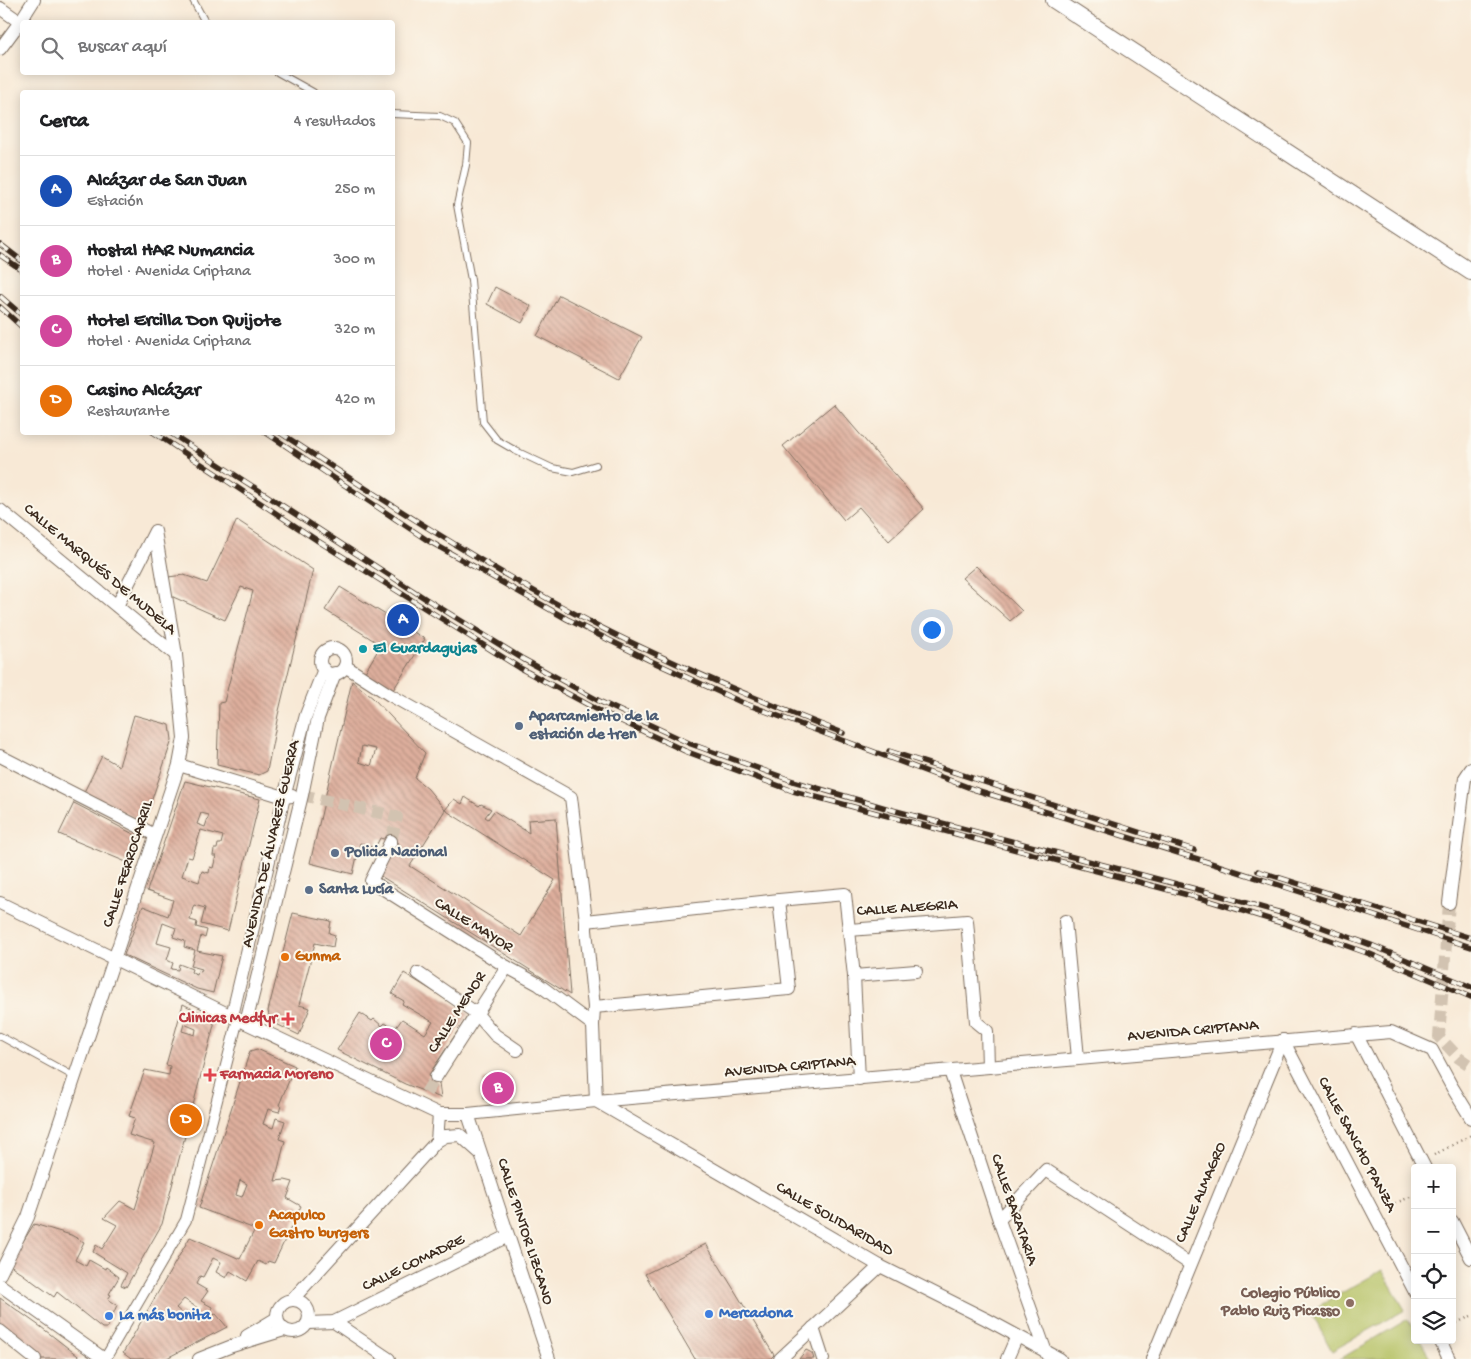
<!DOCTYPE html>
<html lang="es">
<meta charset="utf-8">
<style>
body{margin:0;font-family:"Gochi Hand",sans-serif;background:#f2f2f2;color:#202124}
.controls{position:absolute;right:15px;bottom:15px;display:grid;overflow:hidden;border-radius:5px;box-shadow:0 2px 12px #0003}
.controls button{width:45px;height:45px;display:grid;place-items:center;padding:0;border:0;border-bottom:1px solid #e0e0e0;background:#fff;color:#202124;font:25px sans-serif}
.you{position:absolute;left:931px;top:629px;width:18px;height:18px;margin:-12px;border:4px solid #fff;border-radius:50%;background:#1a73e8;box-shadow:0 0 0 8px #1a73e833}
.badge{display:grid;place-items:center;width:32px;height:32px;border-radius:50%;background:#db2777;color:#fff;font-size:16px;font-weight:700}
.pin{position:absolute;translate:-50% -50%;border:2px solid #fff;box-shadow:0 1px 5px #0006}
.list{margin:0;padding:0;list-style:none}
h2{display:flex;justify-content:space-between;align-items:center;height:65px;margin:0;padding:0 20px;font-size:21px}
h2 small{font-size:16px;font-weight:400;color:#757577}
.list li{display:grid;grid-template-columns:32px 1fr auto;gap:15px;align-items:center;box-sizing:border-box;height:70px;padding:0 20px;border-top:1px solid #e0e0e0}
.list b{display:block;font-size:19px;white-space:nowrap}
.list p{margin:0;font-size:16px;white-space:nowrap;color:#757577}
.list em{font-size:16px;font-style:normal;color:#757577}
.icon{flex:none;width:28px;height:28px;fill:none;stroke:currentColor;stroke-width:2;stroke-linecap:round;stroke-linejoin:round}
.map{position:relative;flex:none;width:1471px;height:1359px;overflow:hidden}
.search{position:absolute;background:#fff;box-shadow:0 2px 12px #0003;left:20px;top:20px;width:375px;height:55px;display:flex;align-items:center;gap:12px;box-sizing:border-box;padding:0 18px;border-radius:5px;color:#757577;font-size:19px}
.panel{position:absolute;background:#fff;box-shadow:0 2px 12px #0003;left:20px;top:90px;width:375px;height:345px;border-radius:5px}
.map>svg:first-child{display:block}
.grass{fill:#b3c061;stroke:#777540}
.building{fill:url(#building-back-hatch);fill-rule:evenodd}
.lines{fill:none;stroke-linecap:round;stroke-linejoin:round}
.minor-tunnel{stroke:#d2c3b1;stroke-width:12;stroke-dasharray:12 6;stroke-linecap:butt}
.service-casing{stroke:#7d6d5e;stroke-width:8}
.pedestrian-casing{stroke:#7d6d5e;stroke-width:12}
.minor-casing{stroke:#7d6d5e;stroke-width:14}
.tertiary-casing{stroke:#7d6d5e;stroke-width:18}
.path{stroke:#7d6d5e;stroke-width:2.5;stroke-dasharray:1 4;stroke-linecap:butt}
.service{stroke:#fff;stroke-width:6}
.pedestrian{stroke:#fff;stroke-width:10}
.minor{stroke:#fff;stroke-width:12}
.tertiary{stroke:#fff;stroke-width:16}
.rail-casing{stroke:#3b2a1e;stroke-width:5.5}
.rail{stroke:#fbf7ec;stroke-width:4;stroke-dasharray:11;stroke-linecap:butt}
.culture-dot{fill:#0f9aa8;stroke:#fbf7ec;stroke-width:2}
.service-dot{fill:#5c6f8a;stroke:#fbf7ec;stroke-width:2}
.food-dot{fill:#e8710a;stroke:#fbf7ec;stroke-width:2}
.health-dot{fill:#e0444e;stroke:#fbf7ec;stroke-width:2}
.education-dot{fill:#8d6e63;stroke:#fbf7ec;stroke-width:2}
.shop-dot{fill:#3f7fe0;stroke:#fbf7ec;stroke-width:2}
.labels{text-anchor:middle;dominant-baseline:central;stroke-width:4;stroke-linejoin:round;paint-order:stroke}
.street-label{font-size:16px;fill:#3b2a1e;stroke:#fbf7ec}
.culture-label{font-size:16px;font-weight:bold;fill:#0d838f;stroke:#fbf7ec;text-anchor:start}
.service-label{font-size:16px;font-weight:bold;fill:#4e5e75;stroke:#fbf7ec;text-anchor:start}
.food-label{font-size:16px;font-weight:bold;fill:#c56008;stroke:#fbf7ec;text-anchor:start}
.health-label{font-size:16px;font-weight:bold;fill:#be3a42;stroke:#fbf7ec;text-anchor:end}
.education-label{font-size:16px;font-weight:bold;fill:#785e54;stroke:#fbf7ec;text-anchor:end}
.shop-label{font-size:16px;font-weight:bold;fill:#366cbe;stroke:#fbf7ec;text-anchor:start}
</style>
<div class="map">
<svg width="1471" height="1359" viewBox="0 0 1471 1359">
<defs>
<pattern id="building-back-hatch" width="6" height="6" patternUnits="userSpaceOnUse" patternTransform="scale(1.25)"><rect width="6" height="6" fill="#deaf9d"/><path d="M-1 5l2 2M0 0l6 6M5-1l2 2" fill="none" stroke="#b58f7f"/></pattern>
</defs>
<rect width="100%" height="100%" fill="#fbf7ec"/>
<filter id="ink" filterUnits="userSpaceOnUse"><feTurbulence type="fractalNoise" baseFrequency=".02" numOctaves="2"/><feDisplacementMap in="SourceGraphic" scale="10" xChannelSelector="R" yChannelSelector="G"/><feConvolveMatrix kernelMatrix="1 2 1 2 8 2 1 2 1" color-interpolation-filters="sRGB"/></filter>
<filter id="wash" filterUnits="userSpaceOnUse"><feTurbulence type="fractalNoise" baseFrequency=".0096" numOctaves="4" result="noise"/><feDisplacementMap in="SourceGraphic" scale="20" xChannelSelector="R" yChannelSelector="G"/><feGaussianBlur stdDeviation="1.12" result="paint"/><feColorMatrix in="noise" values="0 0 0 0 0 0 0 0 0 0 0 0 0 0 0 0 0 1.4 0 .05"/><feComposite in="paint" operator="in"/></filter>
<g filter="url(#wash)">
<rect width="100%" height="100%" fill="#f8e9d6"/>
<g class="grass">
<polygon points="1382,1270 1405,1310 1332,1351 1310,1311"/>
<polygon points="1408,1319 1415,1331 1415,1340 1420,1340 1431,1359 1340,1359"/>
</g>
<g id="blocks">
<g class="building">
<polygon points="495,287 531,306 522,323 487,304"/>
<polygon points="559,295 642,337 619,378 537,336"/>
<polygon points="834,404 924,509 889,541 859,507 844,520 783,446"/>
<polygon points="237,520 313,570 278,715 267,771 259,775 217,765 219,703 224,702 253,591 241,587 225,620 171,596 168,577 184,575 207,583"/>
<polygon points="976,566 1022,611 1010,621 962,578"/>
<polygon points="340,587 425,639 390,695 362,677 381,645 325,610"/>
<path d="M352,681L373,698L425,753L415,778L428,789L445,810L454,799L462,804L465,797L479,806L481,804L491,809L485,817L488,819L494,811L529,833L528,820L556,818L570,995L379,875L399,843L380,838L375,848L360,843L353,874L310,863ZM362,746L376,749L371,766L359,762ZM445,810L555,880L521,936L410,866Z"/>
<polygon points="134,715 170,725 172,740 144,823 84,792 102,756 119,766"/>
<path d="M185,781L260,799L228,931L201,924L205,908L194,905L193,907L190,920L197,922L196,927L207,930L205,938L201,936L197,951L222,956L213,993L197,989L124,955L143,906L168,916L173,900L147,891ZM201,813L209,815L205,827L197,824ZM201,830L223,836L221,844H218L217,849H214L213,856H216L213,868L210,867L209,873L202,871L199,882L182,876L188,857L192,858ZM163,923L176,928L173,937L185,941L184,947L195,950L191,966L202,969L201,972L198,971L197,975L194,974L191,972L192,969L179,964L178,970L171,969L173,963L167,960L171,947L157,943Z"/>
<polygon points="74,803 141,838 131,864 59,834"/>
<polygon points="293,913 331,921 329,933 335,935 333,947 315,943 299,1005 310,1008 299,1035 270,1021 268,1011"/>
<polygon points="404,973 469,1014 428,1076 439,1083 441,1098 405,1084 337,1050 360,1013 372,1021 374,1019 382,1026 385,1023 395,1029 402,1019 425,1034 433,1022 402,1004 404,1001 392,994"/>
<path d="M183,1004L214,1020V1025L162,1224L126,1287L121,1285L127,1273L93,1252L96,1245L102,1249L117,1225L104,1218L120,1201L135,1209L155,1143L129,1135L135,1118L129,1116L145,1070L169,1075L170,1066L166,1065ZM184,1024L196,1029L195,1035L182,1031Z"/>
<path d="M257,1049L295,1066L279,1105L281,1106L279,1112L268,1109L263,1124L273,1128L276,1118L285,1121L279,1139L285,1141L275,1181L285,1180L293,1182L287,1198L301,1206L274,1263L268,1261L266,1265L258,1261L247,1281L230,1271L226,1278L216,1272L221,1262L213,1258L203,1277L200,1276L196,1284L208,1291L201,1301L212,1307L211,1311L214,1315L216,1314L227,1327L165,1359H131L123,1353L190,1237L240,1259L255,1229L199,1208L250,1051ZM240,1180L247,1184L242,1197L236,1195ZM184,1299L199,1309L190,1320L176,1308Z"/>
<polygon points="511,1077 513,1095 484,1098 483,1080"/>
<polygon points="34,1224 71,1235 84,1242 75,1260 86,1266 89,1260 105,1269 106,1267 119,1277 109,1294 111,1295 108,1299 117,1305 107,1328 102,1328 57,1292 54,1297 9,1264"/>
<polygon points="706,1244 774,1355 770,1359 695,1359 645,1274"/>
<polygon points="0,1298 41,1327 82,1359 41,1359 0,1324"/>
<polygon points="806,1350 812,1353 814,1359 799,1359"/>
</g>
</g>
</g>
<g filter="url(#ink)">
<use href="#blocks" fill-opacity="0" stroke="#7d6d5e" stroke-width="1"/>
<g class="lines">
<g class="minor-tunnel">
<polyline points="302,795 397,817 391,841"/>
<polyline points="1449,903 1439,1037 1459,1058 1471,1066"/>
<polyline points="426,1093 436,1077"/>
</g>
<defs>
<g id="service">
<polyline points="193,0 205,22"/>
<polyline points="277,72 313,92"/>
<polyline points="392,114 440,116 455,123 468,143 466,165 457,205 471,280 483,422 497,440 516,451 552,468 573,472 596,465"/>
<polyline points="0,1036 75,1077"/>
</g>
<polyline id="pedestrian" points="105,1359 186,1220 238,1019"/>
<g id="minor">
<polyline points="0,8 20,22"/>
<polyline points="0,49 20,22 34,0"/>
<polyline points="0,510 176,655"/>
<circle cx="333" cy="661" r="13"/>
<polyline points="345,666 390,695 571,797 586,921 586,930 594,1007 593,1025 596,1101 880,1266 986,1319 1060,1359"/>
<polyline points="0,756 155,835"/>
<polyline points="179,765 284,797 292,796"/>
<polyline points="391,841 371,881 507,967 538,984 593,1025"/>
<polyline points="0,903 246,1023 439,1114 468,1114 596,1101 1391,1032 1432,1050 1452,1087 1471,1118"/>
<polyline points="1449,903 1465,778 1471,769"/>
<polyline points="586,921 779,900 845,894 854,976 859,1079"/>
<polyline points="1065,921 1078,1058"/>
<polyline points="849,930 967,921 976,1022 987,1031 988,1067"/>
<polyline points="418,973 476,1013 495,1035 517,1050"/>
<polyline points="854,976 916,971"/>
<polyline points="594,1007 789,989 779,900"/>
<polyline points="232,1016 284,797 306,715 324,669"/>
<polyline points="246,1023 302,795 318,718 335,673"/>
<polyline points="1356,1034 1425,1168"/>
<polyline points="1283,1040 1415,1292"/>
<polyline points="950,1071 999,1220 1047,1355"/>
<polyline points="436,1077 507,967"/>
<polyline points="468,1114 549,1359"/>
<polyline points="437,1141 446,1136 460,1135 479,1152"/>
<polyline points="999,1220 1046,1170 1190,1264"/>
<polyline points="1452,1221 1471,1258"/>
<polyline points="0,1274 28,1217 179,765 184,738 176,655 155,531 117,606"/>
<polyline points="0,1285 104,1359"/>
<circle cx="293" cy="1316" r="16"/>
<polyline points="292,1300 437,1141 439,1114"/>
<polyline points="334,1322 389,1359"/>
<polyline points="308,1323 334,1322 508,1236"/>
<polyline points="813,1328 823,1359"/>
<polyline points="0,1331 35,1359"/>
<polyline points="247,1336 277,1318"/>
<polyline points="1440,1340 1449,1359"/>
<polyline points="199,1359 232,1346 284,1330"/>
<polyline points="780,1359 880,1266"/>
<polyline points="1007,1359 1017,1336"/>
<polyline points="1152,1359 1283,1040"/>
</g>
<polyline id="tertiary" points="1054,0 1471,272"/>
</defs>
<use href="#service" class="service-casing"/>
<use href="#pedestrian" class="pedestrian-casing"/>
<use href="#minor" class="minor-casing"/>
<use href="#tertiary" class="tertiary-casing"/>
<g class="path">
<polyline points="1434,1155 1471,1135"/>
<polyline points="1386,1207 1415,1195"/>
<polyline points="1452,1325 1471,1316"/>
</g>
<use href="#service" class="service"/>
<use href="#pedestrian" class="pedestrian"/>
<use href="#minor" class="minor"/>
<use href="#tertiary" class="tertiary"/>
<defs>
<g id="rail">
<polyline points="0,244 22,261"/>
<polyline points="0,255 22,270"/>
<polyline points="0,296 22,315"/>
<polyline points="0,307 22,327"/>
<polyline points="153,432 318,541 520,668 598,710 685,751 793,791 1207,900 1285,924 1370,954 1471,997"/>
<polyline points="169,432 426,599 523,659 601,702 691,744 793,781 896,811 1211,893 1285,914 1371,945 1471,987"/>
<polyline points="265,432 427,540 567,619 649,660 741,702 973,789 1217,865 1471,947"/>
<path d="M279,432C384,501 489,569 600,627C679,667 760,701 843,733"/>
<polyline points="889,751 1194,850"/>
<polyline points="1258,871 1471,938"/>
</g>
</defs>
<use href="#rail" class="rail-casing"/>
<use href="#rail" class="rail"/>
</g>
</g>
<circle class="culture-dot" cx="363" cy="649" r="5"/>
<g class="service-dot">
<circle cx="519" cy="726" r="5"/>
<circle cx="335" cy="853" r="5"/>
<circle cx="309" cy="890" r="5"/>
</g>
<g class="food-dot">
<circle cx="285" cy="957" r="5"/>
<circle cx="259" cy="1225" r="5"/>
</g>
<g class="health-dot">
<path d="M285.5 1011.5h5v5h5v5h-5v5h-5v-5h-5v-5h5z"/>
<path d="M207.5 1067.5h5v5h5v5h-5v5h-5v-5h-5v-5h5z"/>
</g>
<circle class="education-dot" cx="1350" cy="1303" r="5"/>
<g class="shop-dot">
<circle cx="709" cy="1314" r="5"/>
<circle cx="109" cy="1316" r="5"/>
</g>
<g class="labels">
<g class="street-label">
<text transform="translate(99 570) rotate(40)">CALLE MARQUÉS DE MUDELA</text>
<text transform="translate(272 844) rotate(-77)">AVENIDA DE ÁLVAREZ GUERRA</text>
<text transform="translate(129 864) rotate(-72)">CALLE FERROCARRIL</text>
<text transform="translate(907 909) rotate(-4)">CALLE ALEGRIA</text>
<text transform="translate(473 926) rotate(32)">CALLE MAYOR</text>
<text transform="translate(458 1013) rotate(-57)">CALLE MENOR</text>
<text transform="translate(1193 1032) rotate(-5)">AVENIDA CRIPTANA</text>
<text transform="translate(790 1068) rotate(-5)">AVENIDA CRIPTANA</text>
<text transform="translate(1356 1145) rotate(62)">CALLE SANCHO PANZA</text>
<text transform="translate(1202 1193) rotate(-67)">CALLE ALMAGRO</text>
<text transform="translate(1013 1210) rotate(71)">CALLE BARATARIA</text>
<text transform="translate(834 1220) rotate(30)">CALLE SOLIDARIDAD</text>
<text transform="translate(524 1232) rotate(72)">CALLE PINTOR LIZCANO</text>
<text transform="translate(414 1264) rotate(-26)">CALLE COMADRE</text>
</g>
<g class="culture-label">
<text x="373" y="649">El Guardagujas</text>
</g>
<g class="service-label">
<text x="529" y="717">Aparcamiento de la<tspan x="529" dy="18">estación de tren</tspan></text>
<text x="345" y="853">Policia Nacional</text>
<text x="319" y="890">Santa Lucía</text>
</g>
<g class="food-label">
<text x="295" y="957">Gunma</text>
<text x="269" y="1216">Acapulco<tspan x="269" dy="18">Gastro burgers</tspan></text>
</g>
<g class="health-label">
<text x="277" y="1019">Clinicas Medfyr</text>
<text x="220" y="1075" text-anchor="start">Farmacia Moreno</text>
</g>
<g class="education-label">
<text x="1340" y="1294">Colegio Público<tspan x="1340" dy="18">Pablo Ruiz Picasso</tspan></text>
</g>
<g class="shop-label">
<text x="719" y="1314">Mercadona</text>
<text x="119" y="1316">La más bonita</text>
</g>
</g>
</svg>
<div class="controls">
<button>+</button>
<button>−</button>
<button><svg class="icon" aria-label="locate" viewBox="0 0 24 24"><circle cx="12" cy="12" r="6"/><path d="M12 2v4M12 18v4M2 12h4M18 12h4"/></svg></button>
<button><svg class="icon" aria-label="layers" viewBox="0 0 24 24"><path d="M12 4l9 5-9 5-9-5zM3 14l9 5 9-5"/></svg></button>
</div>
<div class="you"></div>
<div class="pin badge" style="left:403px;top:620px;background:#1a4fb4">A</div>
<div class="pin badge" style="left:498px;top:1088px;background:#d1479c">B</div>
<div class="pin badge" style="left:386px;top:1044px;background:#d1479c">C</div>
<div class="pin badge" style="left:186px;top:1120px;background:#e8710a">D</div>
<div class="search"><svg class="icon" aria-label="search" viewBox="0 0 24 24"><circle cx="10" cy="10" r="6"/><path d="M15 15l6 6"/></svg>Buscar aquí</div>
<section class="panel">
<h2>Cerca<small>4 resultados</small></h2>
<ul class="list">
<li><span class="badge" style="background:#1a4fb4">A</span><div><b>Alcázar de San Juan</b><p>Estación</p></div><em>250 m</em></li>
<li><span class="badge" style="background:#d1479c">B</span><div><b>Hostal HAR Numancia</b><p>Hotel · Avenida Criptana</p></div><em>300 m</em></li>
<li><span class="badge" style="background:#d1479c">C</span><div><b>Hotel Ercilla Don Quijote</b><p>Hotel · Avenida Criptana</p></div><em>320 m</em></li>
<li><span class="badge" style="background:#e8710a">D</span><div><b>Casino Alcázar</b><p>Restaurante</p></div><em>420 m</em></li>
</ul>
</section>
</div>
